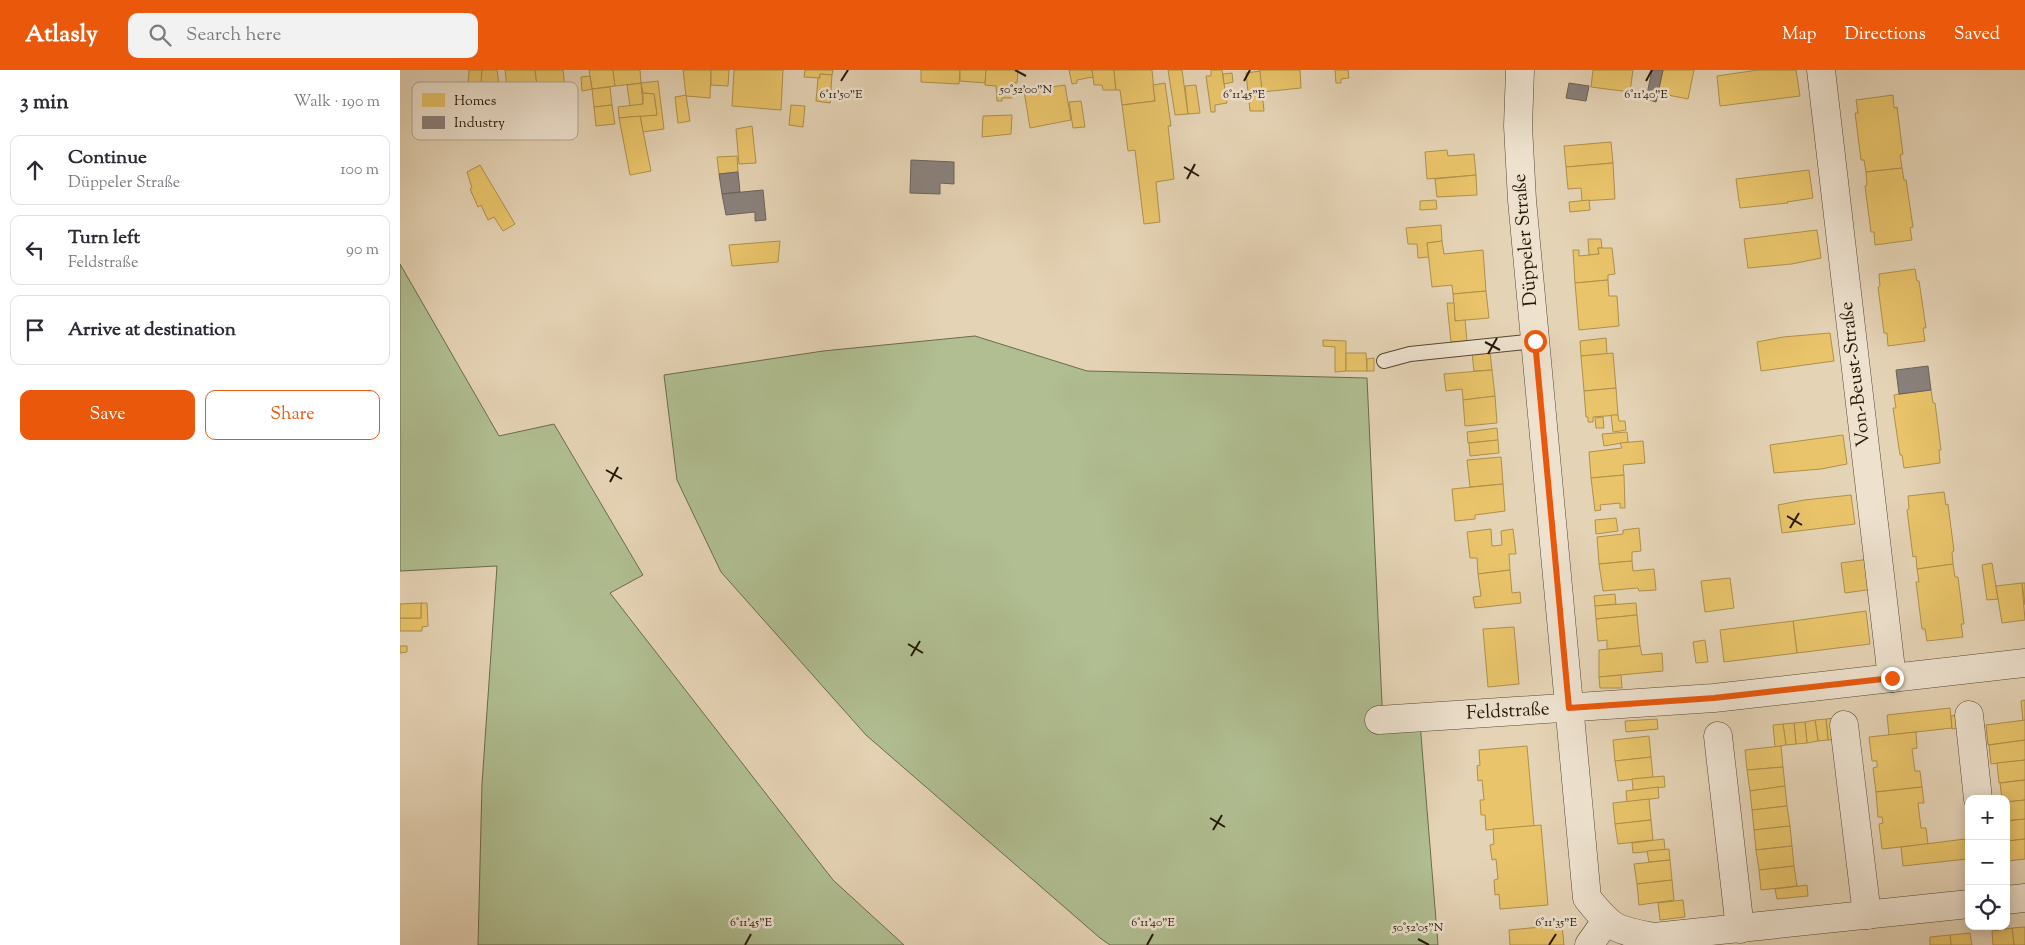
<!DOCTYPE html>
<meta charset="utf-8">
<style>
body{margin:0;font-family:"Sorts Mill Goudy",serif;background:#f2f2f3;color:#2b2b33}
.controls{position:absolute;right:15px;bottom:15px;display:grid;overflow:hidden;border-radius:10px;box-shadow:0 2px 12px #0003}
.controls button{width:45px;height:45px;display:grid;place-items:center;padding:0;border:0;border-bottom:1px solid #e1e1e2;background:#fff;color:#2b2b33;font:25px sans-serif}
.stop{position:absolute;width:15px;height:15px;margin:-11px;border:4px solid #ea580c;border-radius:50%;background:#fff}
.stop.end{background:#ea580c;border-color:#fff;box-shadow:0 1px 5px #0008}
.list{margin:0;padding:0;list-style:none}
h2{display:flex;justify-content:space-between;align-items:center;height:65px;margin:0;padding:0 20px;font-size:21px}
h2 small{font-size:16px;font-weight:400;color:#7c7c81}
.list li{display:grid;grid-template-columns:32px 1fr auto;gap:15px;align-items:center;box-sizing:border-box;height:70px;margin:0 10px 10px;padding:0 10px;border:1px solid #e1e1e2;border-radius:10px}
.list b{display:block;font-size:19px;white-space:nowrap}
.list p{margin:0;font-size:16px;white-space:nowrap;color:#7c7c81}
.list em{font-size:16px;font-style:normal;color:#7c7c81}
.actions{display:flex;gap:10px;padding:15px 20px}
.actions a{flex:1;padding:11px 0;border:1px solid #ea580c;border-radius:10px;text-align:center;font-size:18px;color:#ea580c}
.actions .main{background:#ea580c;color:#fff}
.icon{flex:none;width:28px;height:28px;fill:none;stroke:currentColor;stroke-width:2;stroke-linecap:round;stroke-linejoin:round}
.map{position:relative;flex:none;width:1625px;height:875px;overflow:hidden}
header{display:flex;align-items:center;gap:30px;box-sizing:border-box;height:70px;padding:0 25px;background:#ea580c;color:#fff}
header strong{font-size:24px}
nav{display:flex;gap:28px;margin-inline-start:auto;font-size:18px}
.search{width:350px;height:45px;background:#f2f2f3;display:flex;align-items:center;gap:12px;box-sizing:border-box;padding:0 18px;border-radius:10px;color:#7c7c81;font-size:19px}
main{display:flex}
aside{flex:1;background:#fff}
.map>svg:first-child{display:block}
.green{fill:#b0be91;stroke:#6b6b4c}
.homes{fill:#e9c46a;stroke:#ae904c}
.industry{fill:#8a817c;stroke:#6c6259}
.lines{fill:none;stroke-linecap:round;stroke-linejoin:round}
.lane-casing{stroke:#564732;stroke-width:16}
.street-casing{stroke:#564732;stroke-width:29}
.lane{stroke:#eee2cf;stroke-width:14}
.street{stroke:#eee2cf;stroke-width:28}
.route{stroke:#ea580c;stroke-width:6}
.ticks{fill:none;stroke:#261807;stroke-width:2}
.labels{text-anchor:middle;dominant-baseline:central;stroke-width:5;stroke-linejoin:round;paint-order:stroke}
.street-label{font-size:19px;fill:#261807;stroke:#eee2cf}
.key{fill:#eee2cf;stroke:#b2a593;stroke-width:1}
.key-label{font-size:14px;fill:#261807}
.ticks-label{font-size:12px;text-anchor:middle;fill:#261807;stroke:#eee2cf;stroke-width:5;stroke-linejoin:round;paint-order:stroke}
</style>
<header>
<strong>Atlasly</strong>
<div class="search"><svg class="icon" aria-label="search" viewBox="0 0 24 24"><circle cx="10" cy="10" r="6"/><path d="M15 15l6 6"/></svg>Search here</div>
<nav><a>Map</a><a>Directions</a><a>Saved</a></nav>
</header>
<main>
<aside>
<h2>3 min<small>Walk · 190 m</small></h2>
<ul class="list">
<li><svg class="icon" aria-label="ahead" viewBox="0 0 24 24"><path d="M12 20V5M6 11l6-6 6 6"/></svg><div><b>Continue</b><p>Düppeler Straße</p></div><em>100 m</em></li>
<li><svg class="icon" aria-label="left" viewBox="0 0 24 24"><path d="M17 20v-9H6M10 6l-5 5 5 5"/></svg><div><b>Turn left</b><p>Feldstraße</p></div><em>90 m</em></li>
<li><svg class="icon" aria-label="arrive" viewBox="0 0 24 24"><path d="M6 21V4h12l-3 4 3 4H6"/></svg><div><b>Arrive at destination</b></div></li>
</ul>
<div class="actions"><a class="main">Save</a><a>Share</a></div>
</aside>
<div class="map">
<svg width="1625" height="875" viewBox="0 0 1625 875">
<rect width="100%" height="100%" fill="#e5d3b5"/>
<filter id="stains"><feTurbulence type="fractalNoise" baseFrequency=".004" numOctaves="4"/><feColorMatrix values="0 0 0 0 .2 0 0 0 0 .09 0 0 0 0 .02 0 0 0 .5 -.17"/></filter>
<radialGradient id="worn" r=".72"><stop offset=".6" stop-color="#630" stop-opacity="0"/><stop offset="1" stop-color="#630" stop-opacity=".3"/></radialGradient>
<g class="green">
<polygon points="0,194 99,366 154,354 243,505 210,523 433,810 504,875 78,875 82,714 97,496 0,501"/>
<polygon points="575,266 687,301 967,308 983,656 1020,653 1038,875 710,875 700,868 466,665 321,502 277,410 264,305 423,281"/>
</g>
<g class="homes">
<polygon points="69,0 82,0 81,14 68,14"/>
<polygon points="82,0 97,0 102,37 85,40 81,14"/>
<polygon points="105,0 135,0 138,23 108,26"/>
<polygon points="135,0 163,0 165,19 138,23"/>
<polygon points="189,0 213,0 215,16 192,19"/>
<polygon points="213,0 240,0 241,13 215,16"/>
<polygon points="283,0 311,0 310,28 286,26"/>
<polygon points="311,0 329,0 328,16 311,15"/>
<polygon points="334,0 383,0 381,40 332,36"/>
<polygon points="405,0 433,0 432,5 420,4 420,8 404,7"/>
<polygon points="521,0 560,0 559,14 521,12"/>
<polygon points="560,0 586,0 585,13 560,11"/>
<polygon points="586,0 618,0 617,13 613,13 612,28 602,28 602,31 597,31 596,16 585,15"/>
<polygon points="669,0 692,0 693,7 677,10 677,13 672,14"/>
<polygon points="692,0 714,0 716,20 703,20 702,15 694,15"/>
<polygon points="714,0 752,0 755,31 722,35 720,20 716,20"/>
<polygon points="768,0 782,0 788,44 775,45"/>
<polygon points="811,0 822,0 827,33 815,35 815,42 811,42 806,6 811,6"/>
<polygon points="859,0 900,0 901,18 862,22"/>
<polygon points="935,0 948,0 949,8 941,9 941,13 936,13"/>
<polygon points="1193,0 1233,0 1230,22 1191,17"/>
<polygon points="1263,0 1294,0 1288,29 1258,23"/>
<polygon points="1358,0 1396,0 1400,26 1320,36 1317,6"/>
<polygon points="860,1 864,41 850,41 846,3"/>
<polygon points="832,3 833,12 824,14 823,4"/>
<polygon points="420,4 432,5 430,33 416,31 418,8 420,8"/>
<polygon points="190,6 192,19 182,21 181,7"/>
<polygon points="258,11 264,59 243,62 240,46 257,45 254,24 243,23 241,13"/>
<polygon points="241,13 243,34 230,36 227,15"/>
<polygon points="765,13 771,56 768,56 774,109 756,112 760,152 744,154 735,80 728,81 722,35 755,31 753,15"/>
<polygon points="665,15 671,50 630,58 624,21"/>
<polygon points="796,15 800,43 788,44 785,16"/>
<polygon points="210,17 212,35 194,37 192,19"/>
<polygon points="243,23 254,24 257,45 219,48 218,37 243,34"/>
<polygon points="286,25 290,51 278,53 275,27"/>
<polygon points="1493,25 1494,38 1497,37 1503,84 1500,85 1502,98 1466,102 1464,90 1461,90 1455,43 1458,43 1456,30"/>
<polygon points="681,31 685,57 673,58 669,32"/>
<polygon points="212,35 215,54 196,56 194,37"/>
<polygon points="391,35 405,36 403,57 389,55"/>
<polygon points="612,45 611,64 582,67 583,46"/>
<polygon points="240,46 251,101 230,105 219,48"/>
<polygon points="352,56 356,93 339,94 336,59"/>
<polygon points="1211,72 1213,93 1166,97 1164,76"/>
<polygon points="1047,80 1048,86 1074,84 1076,105 1027,109 1025,82"/>
<polygon points="337,86 338,102 319,104 317,87"/>
<polygon points="1213,93 1215,129 1182,131 1181,118 1168,119 1166,97"/>
<polygon points="80,95 115,154 103,161 94,147 88,150 81,135 78,137 70,119 72,118 67,102"/>
<polygon points="1502,98 1504,110 1506,110 1513,157 1510,158 1512,170 1475,175 1474,162 1471,162 1465,116 1467,115 1466,102"/>
<polygon points="1409,100 1413,128 1387,132 1388,133 1340,138 1336,109"/>
<polygon points="1076,105 1077,125 1037,127 1035,109"/>
<polygon points="1036,130 1037,139 1020,140 1020,131"/>
<polygon points="1189,130 1190,140 1170,142 1169,132"/>
<polygon points="1041,155 1042,171 1027,173 1029,187 1018,188 1017,174 1008,174 1006,158"/>
<polygon points="1417,160 1421,188 1392,194 1348,198 1344,169"/>
<polygon points="1188,169 1201,169 1202,178 1198,178 1199,184 1189,185"/>
<polygon points="380,171 378,192 332,196 329,175"/>
<polygon points="1042,171 1044,184 1083,180 1086,221 1053,224 1052,215 1032,217 1027,173"/>
<polygon points="1198,178 1212,178 1215,204 1208,205 1208,210 1175,213 1173,180 1179,180 1179,186 1199,184"/>
<polygon points="1515,199 1517,211 1519,211 1526,258 1523,258 1525,271 1488,276 1487,263 1484,263 1478,217 1480,216 1479,204"/>
<polygon points="1208,210 1209,226 1217,226 1219,256 1179,260 1175,213"/>
<polygon points="1086,221 1089,248 1055,251 1053,224"/>
<polygon points="1047,233 1054,233 1055,251 1065,250 1067,271 1051,272"/>
<polygon points="1430,263 1434,291 1361,301 1357,272 1383,267"/>
<polygon points="1206,268 1207,284 1181,286 1180,271"/>
<polygon points="923,270 946,271 946,301 935,302 935,277 923,276"/>
<polygon points="1090,282 1092,300 1074,301 1072,283"/>
<polygon points="946,283 966,283 967,301 946,301"/>
<polygon points="1213,283 1216,318 1184,321 1181,286"/>
<polygon points="974,288 974,301 967,301 967,289"/>
<polygon points="1092,300 1095,326 1063,330 1062,319 1046,321 1044,304"/>
<polygon points="1216,318 1218,345 1193,347 1193,352 1188,352 1188,347 1186,347 1184,321"/>
<polygon points="1531,320 1533,333 1535,333 1541,380 1539,380 1540,393 1504,398 1502,385 1500,385 1493,338 1496,338 1494,325"/>
<polygon points="1095,326 1097,353 1065,356 1063,330"/>
<polygon points="1211,345 1218,345 1219,351 1225,351 1226,360 1213,362"/>
<polygon points="1203,347 1204,358 1196,358 1195,348"/>
<polygon points="1097,358 1098,370 1068,373 1067,362"/>
<polygon points="1227,362 1228,372 1204,376 1202,364"/>
<polygon points="1443,365 1447,394 1421,399 1374,403 1370,375"/>
<polygon points="1098,370 1099,383 1070,386 1069,373"/>
<polygon points="1243,371 1245,393 1223,395 1224,405 1191,408 1189,382 1222,378 1220,373"/>
<polygon points="1101,387 1103,414 1070,417 1067,390"/>
<polygon points="1224,405 1225,438 1220,438 1220,433 1200,435 1201,440 1195,441 1191,408"/>
<polygon points="1103,414 1105,441 1075,445 1075,449 1055,451 1052,419"/>
<polygon points="1544,422 1546,435 1548,434 1554,481 1552,482 1553,494 1517,499 1516,486 1513,487 1507,440 1509,439 1508,426"/>
<polygon points="1451,425 1455,454 1382,463 1378,435 1404,430"/>
<polygon points="1216,448 1218,461 1196,464 1195,450"/>
<polygon points="1239,458 1241,481 1232,482 1232,491 1199,494 1197,467 1223,464 1223,460"/>
<polygon points="1091,459 1092,476 1102,475 1101,461 1113,459 1116,484 1109,484 1110,500 1078,504 1077,488 1070,488 1067,462"/>
<polygon points="1469,489 1474,519 1445,523 1441,493"/>
<polygon points="1232,491 1233,501 1254,499 1256,520 1239,521 1238,518 1203,521 1199,494"/>
<polygon points="1592,493 1598,529 1587,530 1582,495"/>
<polygon points="1553,494 1555,507 1558,507 1564,554 1561,554 1563,567 1527,571 1525,559 1522,559 1516,512 1519,512 1517,499"/>
<polygon points="1110,500 1112,523 1120,522 1121,533 1075,538 1073,527 1081,526 1078,504"/>
<polygon points="1330,508 1334,538 1305,542 1301,511"/>
<polygon points="1622,513 1625,550 1602,553 1596,516"/>
<polygon points="1622,513 1625,513 1625,535"/>
<polygon points="1215,524 1216,534 1195,536 1194,526"/>
<polygon points="21,533 27,533 28,556 22,557 22,561 0,561 0,548 21,548"/>
<polygon points="21,533 21,548 0,548 0,534"/>
<polygon points="1236,533 1237,545 1196,549 1195,536"/>
<polygon points="1466,541 1470,574 1397,583 1393,551"/>
<polygon points="1237,545 1240,576 1207,579 1207,570 1198,571 1196,549"/>
<polygon points="1393,551 1397,583 1324,592 1320,560"/>
<polygon points="1114,557 1119,614 1088,617 1083,559"/>
<polygon points="1305,570 1308,592 1296,593 1293,572"/>
<polygon points="0,576 7,576 7,582 0,583"/>
<polygon points="1240,576 1242,585 1262,583 1263,601 1199,607 1199,580"/>
<polygon points="1221,605 1222,618 1200,618 1199,607"/>
<polygon points="1625,630 1625,650 1623,651 1621,631"/>
<polygon points="1550,638 1552,658 1489,665 1487,645"/>
<polygon points="1560,645 1561,658 1552,659 1551,646"/>
<polygon points="1436,648 1439,669 1428,670 1426,649"/>
<polygon points="1257,649 1258,659 1226,662 1225,651"/>
<polygon points="1426,649 1428,670 1418,671 1415,650"/>
<polygon points="1415,650 1418,671 1407,673 1405,652"/>
<polygon points="1625,650 1625,670 1588,675 1586,655"/>
<polygon points="1405,652 1407,673 1396,674 1394,653"/>
<polygon points="1394,653 1396,674 1386,675 1383,654"/>
<polygon points="1383,654 1386,675 1375,677 1373,655"/>
<polygon points="1516,662 1517,678 1512,679 1515,701 1520,701 1522,717 1476,722 1473,698 1477,697 1477,691 1472,691 1469,667"/>
<polygon points="1249,666 1251,687 1215,691 1213,670"/>
<polygon points="1625,670 1625,690 1591,694 1589,675"/>
<polygon points="1127,676 1134,756 1086,760 1085,745 1081,745 1080,730 1084,730 1082,710 1078,711 1077,696 1080,695 1079,680"/>
<polygon points="1381,676 1383,697 1347,700 1345,680"/>
<polygon points="1251,687 1253,707 1218,711 1215,691"/>
<polygon points="1625,690 1625,710 1599,713 1597,693"/>
<polygon points="1383,697 1385,716 1350,721 1347,700"/>
<polygon points="1264,706 1265,717 1233,720 1232,709"/>
<polygon points="1625,710 1625,730 1606,732 1606,729 1602,729 1600,713"/>
<polygon points="1385,716 1387,736 1352,740 1350,721"/>
<polygon points="1258,717 1259,728 1227,732 1226,721"/>
<polygon points="1522,717 1524,733 1518,733 1521,758 1526,758 1528,774 1482,779 1479,754 1483,753 1482,747 1478,747 1476,722"/>
<polygon points="1249,729 1251,750 1215,754 1213,733"/>
<polygon points="1625,730 1625,749 1606,751 1606,732"/>
<polygon points="1387,736 1390,756 1354,760 1352,740"/>
<polygon points="1625,749 1625,769 1607,771 1606,751"/>
<polygon points="1251,750 1253,770 1218,774 1215,754"/>
<polygon points="1141,755 1148,835 1100,839 1099,824 1095,825 1094,810 1098,809 1096,789 1092,790 1090,775 1094,774 1093,759"/>
<polygon points="1390,756 1392,776 1356,780 1354,760"/>
<polygon points="1264,769 1265,780 1233,783 1232,773"/>
<polygon points="1565,769 1567,789 1503,796 1501,777"/>
<polygon points="1625,769 1625,789 1609,791 1607,771"/>
<polygon points="1392,776 1394,796 1359,800 1356,780"/>
<polygon points="1269,779 1270,790 1249,792 1247,781"/>
<polygon points="1270,790 1272,810 1237,814 1234,794"/>
<polygon points="1394,796 1397,816 1361,820 1359,800"/>
<polygon points="1272,810 1274,830 1239,835 1237,814"/>
<polygon points="1407,815 1408,826 1377,829 1375,819"/>
<polygon points="1283,830 1285,847 1260,850 1258,833"/>
<polygon points="1162,855 1164,875 1110,875 1109,860"/>
<polygon points="1625,857 1625,875 1614,875 1612,858"/>
<polygon points="1612,858 1614,875 1593,875 1592,861"/>
<polygon points="1570,863 1572,875 1551,875 1550,865"/>
<polygon points="1550,865 1551,875 1530,875 1530,867"/>
</g>
<g class="industry">
<polygon points="1252,0 1263,0 1256,32 1246,29"/>
<polygon points="1169,13 1189,16 1186,31 1166,28"/>
<polygon points="511,90 554,92 554,114 540,113 540,124 510,123"/>
<polygon points="338,102 340,122 322,124 319,104"/>
<polygon points="363,120 366,150 355,151 355,142 326,145 322,124"/>
<polygon points="1528,296 1531,320 1499,324 1496,300"/>
</g>
<g class="lines">
<defs>
<polyline id="lane" points="984,291 1010,284 1135,271"/>
<g id="street">
<path d="M1120,0L1118,56L1122,130L1187,828C1212,859 1215,860 1254,867L1569,834"/>
<polyline points="1421,0 1492,608"/>
<polyline points="1569,645 1578,729"/>
<polyline points="979,650 1314,628 1625,593"/>
<polyline points="1444,655 1467,845"/>
<polyline points="1318,666 1340,859"/>
<polyline points="1606,830 1625,828"/>
<polyline points="1189,875 1206,851"/>
</g>
</defs>
<use href="#lane" class="lane-casing"/>
<use href="#street" class="street-casing"/>
<use href="#lane" class="lane"/>
<use href="#street" class="street"/>
</g>
<g class="lines">
<polyline class="route" points="1135,271 1169,638 1314,628 1492,608"/>
</g>
<path class="ticks" d="M615,0L626,6M441,11L448,0M844,11L850,0M1246,11L1252,0M784,97L799,106M787,109L795,94M1085,272L1100,280M1088,284L1097,268M206,400L222,409M210,412L218,397M1387,446L1402,455M1390,458L1399,443M508,574L523,583M511,586L520,571M810,748L825,757M813,760L822,745M1018,869L1029,875M345,875L351,864M747,875L753,864M1149,875L1156,864"/>
<g class="labels">
<g class="street-label">
<text transform="translate(1126 170) rotate(-95)">Düppeler Straße</text>
<text transform="translate(1456 304) rotate(-97)">Von-Beust-Straße</text>
<text transform="translate(1108 642) rotate(-3)">Feldstraße</text>
</g>
</g>
<rect x="12" y="12" width="166" height="58" rx="8" class="key"/>
<rect x="22" y="23" width="23" height="14" fill="#e9c46a"/>
<rect x="22" y="46" width="23" height="13" fill="#8a817c"/>
<g class="key-label">
<text x="54" y="35">Homes</text>
<text x="54" y="57">Industry</text>
</g>
<g class="ticks-label">
<text x="626" y="23">50°52'00"N</text>
<text x="441" y="28">6°11'50"E</text>
<text x="844" y="28">6°11'45"E</text>
<text x="1246" y="28">6°11'40"E</text>
<text x="351" y="856">6°11'45"E</text>
<text x="753" y="856">6°11'40"E</text>
<text x="1156" y="856">6°11'35"E</text>
<text x="1018" y="861">50°52'05"N</text>
</g>
<rect width="100%" height="100%" filter="url(#stains)"/>
<rect width="100%" height="100%" fill="url(#worn)"/>
</svg>
<div class="controls">
<button>+</button>
<button>−</button>
<button><svg class="icon" aria-label="locate" viewBox="0 0 24 24"><circle cx="12" cy="12" r="6"/><path d="M12 2v4M12 18v4M2 12h4M18 12h4"/></svg></button>
</div>
<div class="stop" style="left:1135px;top:271px"></div>
<div class="stop end" style="left:1492px;top:608px"></div>
</div>
</main>
